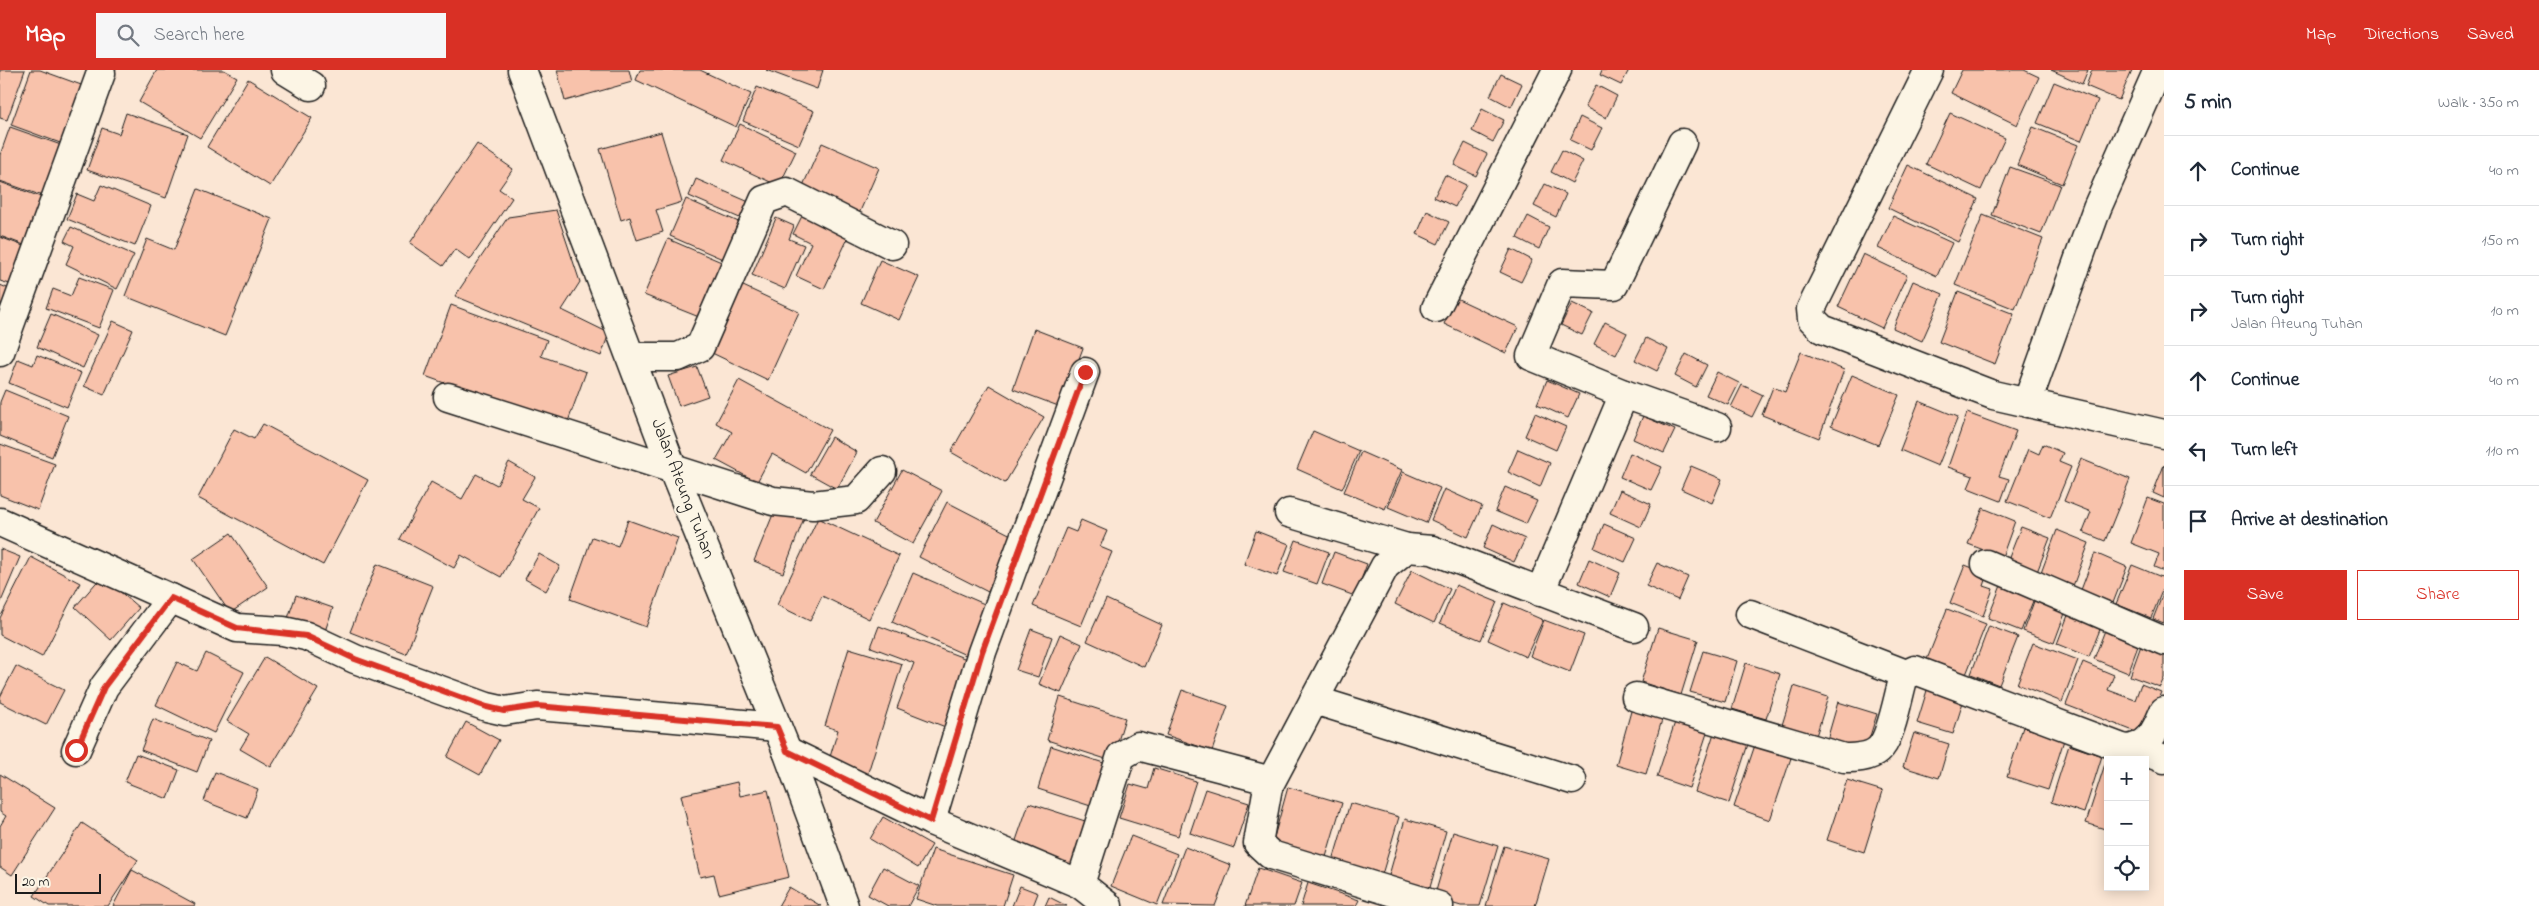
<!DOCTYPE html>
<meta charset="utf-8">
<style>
body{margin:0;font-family:"Indie Flower",sans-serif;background:#f6f6f7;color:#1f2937}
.controls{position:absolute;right:15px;bottom:15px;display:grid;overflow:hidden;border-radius:0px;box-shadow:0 2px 12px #0003}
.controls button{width:45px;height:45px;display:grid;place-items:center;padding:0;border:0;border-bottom:1px solid #e0e1e3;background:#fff;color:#1f2937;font:25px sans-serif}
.scale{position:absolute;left:15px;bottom:12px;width:86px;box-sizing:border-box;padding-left:5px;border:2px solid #1c1c1c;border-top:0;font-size:14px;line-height:18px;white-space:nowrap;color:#1c1c1c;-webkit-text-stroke:4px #fcf5e5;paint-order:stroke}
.stop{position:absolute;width:15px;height:15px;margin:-11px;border:4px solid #d93025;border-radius:50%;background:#fff}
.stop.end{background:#d93025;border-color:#fff;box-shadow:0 1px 5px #0008}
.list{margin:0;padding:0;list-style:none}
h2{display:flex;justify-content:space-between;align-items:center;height:65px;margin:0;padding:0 20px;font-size:21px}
h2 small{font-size:16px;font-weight:400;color:#747a83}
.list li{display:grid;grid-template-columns:32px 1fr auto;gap:15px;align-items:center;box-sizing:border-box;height:70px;padding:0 20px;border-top:1px solid #e0e1e3}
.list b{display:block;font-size:19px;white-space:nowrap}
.list p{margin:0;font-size:16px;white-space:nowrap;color:#747a83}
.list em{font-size:16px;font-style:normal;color:#747a83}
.actions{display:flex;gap:10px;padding:15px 20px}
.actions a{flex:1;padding:11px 0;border:1px solid #d93025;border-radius:0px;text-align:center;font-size:18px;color:#d93025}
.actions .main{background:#d93025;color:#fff}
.icon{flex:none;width:28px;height:28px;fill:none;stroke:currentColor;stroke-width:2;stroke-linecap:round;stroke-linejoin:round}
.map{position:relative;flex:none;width:2164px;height:836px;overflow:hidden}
header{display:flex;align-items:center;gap:30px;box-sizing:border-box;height:70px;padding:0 25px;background:#d93025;color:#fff}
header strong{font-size:24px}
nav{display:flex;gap:28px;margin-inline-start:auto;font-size:18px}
.search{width:350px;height:45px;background:#f6f6f7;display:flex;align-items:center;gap:12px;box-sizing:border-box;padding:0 18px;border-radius:0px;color:#747a83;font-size:19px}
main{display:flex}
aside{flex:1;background:#fff}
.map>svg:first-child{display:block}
.building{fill:#f8c2ab;stroke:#1c1c1c}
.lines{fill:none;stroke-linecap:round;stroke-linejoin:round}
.minor-casing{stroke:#1c1c1c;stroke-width:31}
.minor{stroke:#fcf5e5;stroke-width:28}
.route{stroke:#d93025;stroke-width:6}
.labels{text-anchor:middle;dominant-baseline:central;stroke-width:4.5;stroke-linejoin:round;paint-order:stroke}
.street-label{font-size:18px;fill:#1c1c1c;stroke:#fcf5e5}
</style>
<header>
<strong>Map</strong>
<div class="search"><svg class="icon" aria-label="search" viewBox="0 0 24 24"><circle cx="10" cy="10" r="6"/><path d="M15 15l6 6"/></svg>Search here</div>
<nav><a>Map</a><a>Directions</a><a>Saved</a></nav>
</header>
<main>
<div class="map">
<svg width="2164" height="836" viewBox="0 0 2164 836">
<rect width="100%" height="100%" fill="#fbe6d4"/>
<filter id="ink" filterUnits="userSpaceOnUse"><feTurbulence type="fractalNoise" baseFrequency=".02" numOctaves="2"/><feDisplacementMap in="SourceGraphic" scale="10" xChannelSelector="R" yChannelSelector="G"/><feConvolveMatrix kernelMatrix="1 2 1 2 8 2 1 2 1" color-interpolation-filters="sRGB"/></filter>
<g filter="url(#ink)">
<g class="building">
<polygon points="0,0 25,0 7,50 0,48"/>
<polygon points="31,0 40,0 84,16 63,74 11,55"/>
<polygon points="157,0 224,0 237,7 200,68 139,32"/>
<polygon points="557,0 629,0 632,12 565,31"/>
<polygon points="640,0 700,0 751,24 736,57 636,10"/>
<polygon points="766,0 823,0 817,19"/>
<polygon points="1602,0 1629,0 1621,15 1600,5"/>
<polygon points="1962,0 2024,0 2039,7 2017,55 1951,23"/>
<polygon points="2051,0 2088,0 2082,14"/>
<polygon points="2092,0 2132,0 2119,30 2086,16"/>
<polygon points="1501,4 1522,14 1511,37 1490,26"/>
<polygon points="248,9 312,48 270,116 207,77"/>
<polygon points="2054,12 2098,30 2081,71 2037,53"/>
<polygon points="1596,15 1617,26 1606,48 1585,37"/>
<polygon points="757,17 814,41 799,75 743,51"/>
<polygon points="1482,39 1504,50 1493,72 1472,61"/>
<polygon points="126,43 188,64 166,128 87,100 102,58 119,64"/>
<polygon points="1950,43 2005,68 1981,120 1926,94"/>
<polygon points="1580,47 1602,58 1591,80 1570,70"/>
<polygon points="740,54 796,81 779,116 723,90"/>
<polygon points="10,57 61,75 43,126 0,111 0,85"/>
<polygon points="2033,57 2078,75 2062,114 2017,95"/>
<polygon points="661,62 682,132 656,140 663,162 637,170 630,147 621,150 600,79"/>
<polygon points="822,73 879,98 858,146 801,120"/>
<polygon points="1465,73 1487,84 1476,106 1454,95"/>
<polygon points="477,74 513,99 499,119 512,128 470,190 455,179 443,196 410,173"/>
<polygon points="1562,80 1583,91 1572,113 1551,102"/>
<polygon points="1908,95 1978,129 1958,172 1888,138"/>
<polygon points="2010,97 2060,115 2041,164 1992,145"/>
<polygon points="1445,105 1466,115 1455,137 1434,127"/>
<polygon points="696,109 756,135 749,152 689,126"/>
<polygon points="0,112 49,130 32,178 0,166"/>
<polygon points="1545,114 1566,124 1556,147 1534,136"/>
<polygon points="101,115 151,136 135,176 67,149 77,124 94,131"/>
<polygon points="198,119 272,149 225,266 125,226 147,169 174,180"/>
<polygon points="686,129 750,157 734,194 670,166"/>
<polygon points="556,140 580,212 562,240 609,263 601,286 455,226 508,147"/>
<polygon points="805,140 851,162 824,219 796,206 811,173 793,164"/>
<polygon points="1427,141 1449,152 1438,174 1417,164"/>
<polygon points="1983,145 2043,169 2015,239 1955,215"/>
<polygon points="1528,146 1549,157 1539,179 1517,168"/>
<polygon points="1893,146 1952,173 1937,206 1878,178"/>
<polygon points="776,148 794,156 789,169 804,175 785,219 752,205"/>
<polygon points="71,157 134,185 117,219 66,194 74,176 64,171"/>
<polygon points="0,167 26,177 13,215 0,211"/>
<polygon points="668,169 726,194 704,249 644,225"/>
<polygon points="1511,179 1532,190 1521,212 1500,202"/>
<polygon points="1863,184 1907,205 1882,258 1838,237"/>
<polygon points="880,190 919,207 899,250 861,233"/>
<polygon points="79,207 114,220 99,258 46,238 53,219 71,226"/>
<polygon points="1913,211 1943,224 1922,271 1893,258"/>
<polygon points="0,215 12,220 0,256"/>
<polygon points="741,215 799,242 768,310 710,282"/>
<polygon points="1958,222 2014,244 1995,294 1939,272"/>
<polygon points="1456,228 1518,257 1506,283 1444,254"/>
<polygon points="1572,233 1593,243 1582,265 1561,255"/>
<polygon points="451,235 547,270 541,286 586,302 566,357 425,306"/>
<polygon points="51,244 98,265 83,298 37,277"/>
<polygon points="113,251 133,260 104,325 84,316"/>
<polygon points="1605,252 1627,263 1616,285 1594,274"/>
<polygon points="1034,259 1083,278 1061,337 1013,319"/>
<polygon points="1646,268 1668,279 1657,301 1635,290"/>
<polygon points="1801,282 1844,300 1819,368 1762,345 1773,317 1785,322"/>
<polygon points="1686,284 1707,295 1696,317 1675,306"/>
<polygon points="37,285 81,303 67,337 9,313 18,289 33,295"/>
<polygon points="697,297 708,326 679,336 668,306"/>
<polygon points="1717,302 1739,313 1728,335 1706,325"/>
<polygon points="1852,305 1899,325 1878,375 1831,356"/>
<polygon points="739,310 830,360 806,403 772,384 757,412 716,390 732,362 716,353"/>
<polygon points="1547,310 1579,324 1568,348 1537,334"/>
<polygon points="989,315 1044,347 1005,413 951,382"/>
<polygon points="1742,315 1763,325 1752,347 1731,337"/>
<polygon points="5,320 68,346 52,387 0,366 0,332"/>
<polygon points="1919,331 1958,347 1938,396 1900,380"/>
<polygon points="1535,343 1566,357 1556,380 1525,366"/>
<polygon points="1967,343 2016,361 1999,406 2009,409 2001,431 1968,418 1973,406 1948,397"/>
<polygon points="1643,346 1675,360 1664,383 1633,369"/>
<polygon points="263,354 368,410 323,495 198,428 234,359 254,369"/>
<polygon points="1313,361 1359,381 1342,419 1297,399"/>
<polygon points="831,367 857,382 837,419 810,404"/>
<polygon points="0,374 55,394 38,440 0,425"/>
<polygon points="2043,374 2063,383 2059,392 2071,397 2050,448 2007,431 2028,379 2039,384"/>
<polygon points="1518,379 1550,393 1540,417 1508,402"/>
<polygon points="1361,382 1402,400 1385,439 1344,422"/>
<polygon points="1630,383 1662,397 1651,420 1620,407"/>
<polygon points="2081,389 2130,409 2105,471 2083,462 2091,442 2064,431"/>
<polygon points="509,392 535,407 522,429 539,438 501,507 461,485 454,498 400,469 431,412 462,429 476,404 497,415"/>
<polygon points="2164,395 2164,428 2153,423"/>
<polygon points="1691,396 1722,409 1712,433 1681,419"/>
<polygon points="902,400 942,421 913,474 873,453"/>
<polygon points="1403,402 1440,418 1426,453 1388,437"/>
<polygon points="1505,417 1537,431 1526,454 1495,441"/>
<polygon points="1444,419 1482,436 1468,467 1431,450"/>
<polygon points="1620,420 1651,434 1641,457 1610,443"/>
<polygon points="2148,428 2164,434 2164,501 2154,497 2159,484 2131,473"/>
<polygon points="947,432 1015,467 988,522 919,487"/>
<polygon points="776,437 804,448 783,503 754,491"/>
<polygon points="1983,438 2015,451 2002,487 1968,474"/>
<polygon points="818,448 899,486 869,549 822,526 810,551 777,535"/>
<polygon points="628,450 678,468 646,557 570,529 592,467 618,476"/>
<polygon points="1081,450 1107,461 1100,477 1112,482 1081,556 1033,536 1066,458 1076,462"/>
<polygon points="1493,454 1525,469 1514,492 1483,478"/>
<polygon points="1604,454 1636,468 1625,492 1594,478"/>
<polygon points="2021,457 2050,468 2037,502 2008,490"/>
<polygon points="2057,460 2089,473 2073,516 2041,503"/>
<polygon points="1256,461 1289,474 1277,506 1244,494"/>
<polygon points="231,463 268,517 230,543 193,489"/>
<polygon points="1296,470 1329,482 1317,514 1284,502"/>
<polygon points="0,479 20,487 0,534"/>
<polygon points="1334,482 1367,494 1355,526 1322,514"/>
<polygon points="2095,483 2127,497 2113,533 2081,520"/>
<polygon points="539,484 560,496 546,521 525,509"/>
<polygon points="31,487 80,513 42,587 0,565 0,548"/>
<polygon points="1589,489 1620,503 1610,527 1579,513"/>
<polygon points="1657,493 1688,507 1678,530 1646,516"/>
<polygon points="377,494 433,516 406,584 350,562"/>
<polygon points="1965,495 1988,504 1984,516 1993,519 1983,546 1950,533"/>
<polygon points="2132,495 2164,508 2164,516 2151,548 2116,534"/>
<polygon points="1412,500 1450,519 1434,553 1395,534"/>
<polygon points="913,503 989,536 968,586 892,552"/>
<polygon points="102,506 139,538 111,570 75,537"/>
<polygon points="2002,513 2035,526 2021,561 1988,548"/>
<polygon points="1456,515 1497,532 1481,570 1440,553"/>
<polygon points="2164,521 2164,553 2153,549"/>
<polygon points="296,525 333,538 325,561 288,548"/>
<polygon points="2036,526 2067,538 2054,573 2023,561"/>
<polygon points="1106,529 1162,555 1144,597 1087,571"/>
<polygon points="1504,533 1543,550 1526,587 1488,570"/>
<polygon points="1947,539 1986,554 1965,607 1926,592"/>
<polygon points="2070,540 2103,552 2089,587 2057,574"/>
<polygon points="1544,550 1584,565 1570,602 1530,586"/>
<polygon points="2107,555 2141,568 2128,603 2094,589"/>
<polygon points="879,556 972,591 948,658 897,638 914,593 871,577"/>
<polygon points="1989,556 2018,567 1999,615 1971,604"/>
<polygon points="1658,558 1698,570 1681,625 1641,612"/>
<polygon points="1031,559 1052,567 1038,607 1016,600"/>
<polygon points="1060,564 1082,574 1061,623 1039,614"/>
<polygon points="2143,570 2164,578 2164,608 2160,617 2130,606"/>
<polygon points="2033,573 2078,590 2062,632 2017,614"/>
<polygon points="849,578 902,594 866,709 827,697 838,660 825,656"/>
<polygon points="1703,581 1737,591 1725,632 1690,622"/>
<polygon points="206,583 244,602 214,663 156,635 177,592 197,601"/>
<polygon points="265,587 318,619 271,697 240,679 249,664 227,651"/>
<polygon points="2083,592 2114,605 2108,620 2135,630 2141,614 2161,622 2144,665 2066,635"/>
<polygon points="1746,593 1780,604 1766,649 1732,639"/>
<polygon points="16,596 64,620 46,655 0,632 0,627"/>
<polygon points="1794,616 1828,627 1816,666 1782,655"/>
<polygon points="1928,617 1964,629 1953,664 1917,653"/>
<polygon points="1182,620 1228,636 1212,681 1166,665"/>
<polygon points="1060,627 1125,648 1112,691 1047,670"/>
<polygon points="1838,632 1877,644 1865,682 1827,670"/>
<polygon points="1633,634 1664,643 1646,704 1616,695"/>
<polygon points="1677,646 1709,657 1689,718 1657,707"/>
<polygon points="153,649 209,671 197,702 141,680"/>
<polygon points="466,652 499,670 480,705 447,687"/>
<polygon points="2023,657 2064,670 2048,720 2007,707"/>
<polygon points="1715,660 1749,671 1729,733 1695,722"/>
<polygon points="1914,663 1949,674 1939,708 1903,697"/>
<polygon points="1755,675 1791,688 1770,750 1734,737"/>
<polygon points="2069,675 2102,686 2084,743 2051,732"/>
<polygon points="1051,676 1113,696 1100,739 1038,719"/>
<polygon points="136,684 179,700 168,729 125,712"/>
<polygon points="2105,694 2108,694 2108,760 2086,753"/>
<polygon points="1154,698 1196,711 1178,766 1119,748 1130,714 1148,719"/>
<polygon points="215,702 258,719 247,748 204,731"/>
<polygon points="0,704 55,738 12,805 0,797 0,756 6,746 0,742"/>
<polygon points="1847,710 1883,721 1864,782 1827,770"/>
<polygon points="737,712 740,726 768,720 789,807 719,824 714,804 700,807 681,725"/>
<polygon points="1288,717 1342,733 1326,787 1273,771"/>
<polygon points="1205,719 1249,733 1234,778 1190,763"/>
<polygon points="1029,733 1085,751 1069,801 1012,782"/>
<polygon points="1350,733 1399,747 1381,808 1332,794"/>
<polygon points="883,747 932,775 918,798 870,769"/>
<polygon points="1405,749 1446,761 1427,828 1386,816"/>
<polygon points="82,753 138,790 108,836 49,836 34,826"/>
<polygon points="1453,762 1498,776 1480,836 1461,836 1434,828"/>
<polygon points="1131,766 1177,784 1157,835 1111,816"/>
<polygon points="1504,776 1549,789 1535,836 1486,836"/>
<polygon points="1185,777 1231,795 1215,836 1163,835"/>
<polygon points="933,779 1013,805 1003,836 937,836 916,829"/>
<polygon points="883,797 919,816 908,836 888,836 868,825"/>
<polygon points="1258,798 1302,813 1294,836 1245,836"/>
<polygon points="132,800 195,834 194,836 113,836"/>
<polygon points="1308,813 1359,830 1356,836 1301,836"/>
<polygon points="1020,816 1038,823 1033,836 1012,836"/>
<polygon points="789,817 821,836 778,836"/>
<polygon points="1049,827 1067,836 1045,836"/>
</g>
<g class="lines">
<defs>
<g id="minor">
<polyline points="285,0 311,16"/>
<polyline points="522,0 673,400 787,681 844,836"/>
<polyline points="1929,0 1811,239 1812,249 1822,259 1993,325 2164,364"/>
<polyline points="1682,73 1614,215 1562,213 1531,286 1624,324 1717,357"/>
<polyline points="1436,238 1557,0"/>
<polyline points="0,282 101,3"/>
<polyline points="632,287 678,287 700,277 764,130 787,122 892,175"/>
<polyline points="448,327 773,431 813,435 856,430 882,401"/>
<polyline points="2027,333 2097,138 2158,0"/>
<polyline points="1289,443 1407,478"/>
<polyline points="0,452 237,558 283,561 306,566 355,589 487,637 505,641 537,636 573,639 777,657"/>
<polyline points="1986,494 2164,571"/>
<polyline points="1540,522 1624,324"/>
<polyline points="1750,544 1906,604"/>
<path d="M1636,627L1844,688C1855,688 1869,688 1878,680C1891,670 1898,626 1903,610L1906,604L1915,600L2125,679C2149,678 2156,660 2164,641"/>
<polyline points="1314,630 1572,710"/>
<polyline points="2137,678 2164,689"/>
<polyline points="76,680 104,617 171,528"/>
<polyline points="787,681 931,751 1080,814 1108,836"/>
<polyline points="1268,717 1385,496 1407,478 1432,480 1634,557"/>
<polyline points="931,751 982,582 1085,302"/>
<polyline points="1080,814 1121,686 1138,676 1260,708 1268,717 1258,773 1271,785 1439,836"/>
</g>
</defs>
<use href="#minor" class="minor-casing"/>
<use href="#minor" class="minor"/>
</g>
</g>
<g class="lines" filter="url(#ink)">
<polyline class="route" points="76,680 104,617 171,528 237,558 306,566 355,589 487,637 504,641 537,636 777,657 787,681 931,751 982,582 1085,302"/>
</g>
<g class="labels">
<g class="street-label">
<text transform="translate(682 419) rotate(69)">Jalan Ateung Tuhan</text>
</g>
</g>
</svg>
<div class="controls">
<button>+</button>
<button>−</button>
<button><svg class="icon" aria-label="locate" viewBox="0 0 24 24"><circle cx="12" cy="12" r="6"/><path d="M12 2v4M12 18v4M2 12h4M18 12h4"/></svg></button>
</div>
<div class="scale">20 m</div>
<div class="stop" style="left:76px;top:680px"></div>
<div class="stop end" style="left:1085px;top:302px"></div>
</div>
<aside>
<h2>5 min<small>Walk · 350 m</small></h2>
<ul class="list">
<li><svg class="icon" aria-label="ahead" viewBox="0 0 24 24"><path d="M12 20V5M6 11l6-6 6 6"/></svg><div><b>Continue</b></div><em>40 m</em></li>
<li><svg class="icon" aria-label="right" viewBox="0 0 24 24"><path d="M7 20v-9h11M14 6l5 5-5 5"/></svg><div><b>Turn right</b></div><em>150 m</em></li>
<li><svg class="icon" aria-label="right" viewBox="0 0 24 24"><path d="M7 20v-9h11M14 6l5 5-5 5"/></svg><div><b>Turn right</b><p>Jalan Ateung Tuhan</p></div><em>10 m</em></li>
<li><svg class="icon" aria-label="ahead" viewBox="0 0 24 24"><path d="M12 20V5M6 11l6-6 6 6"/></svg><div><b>Continue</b></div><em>40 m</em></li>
<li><svg class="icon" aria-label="left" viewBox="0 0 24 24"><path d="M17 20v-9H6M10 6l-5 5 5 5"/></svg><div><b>Turn left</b></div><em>110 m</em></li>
<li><svg class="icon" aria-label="arrive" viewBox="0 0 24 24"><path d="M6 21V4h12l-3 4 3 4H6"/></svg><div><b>Arrive at destination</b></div></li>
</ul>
<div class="actions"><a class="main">Save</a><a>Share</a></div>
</aside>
</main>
